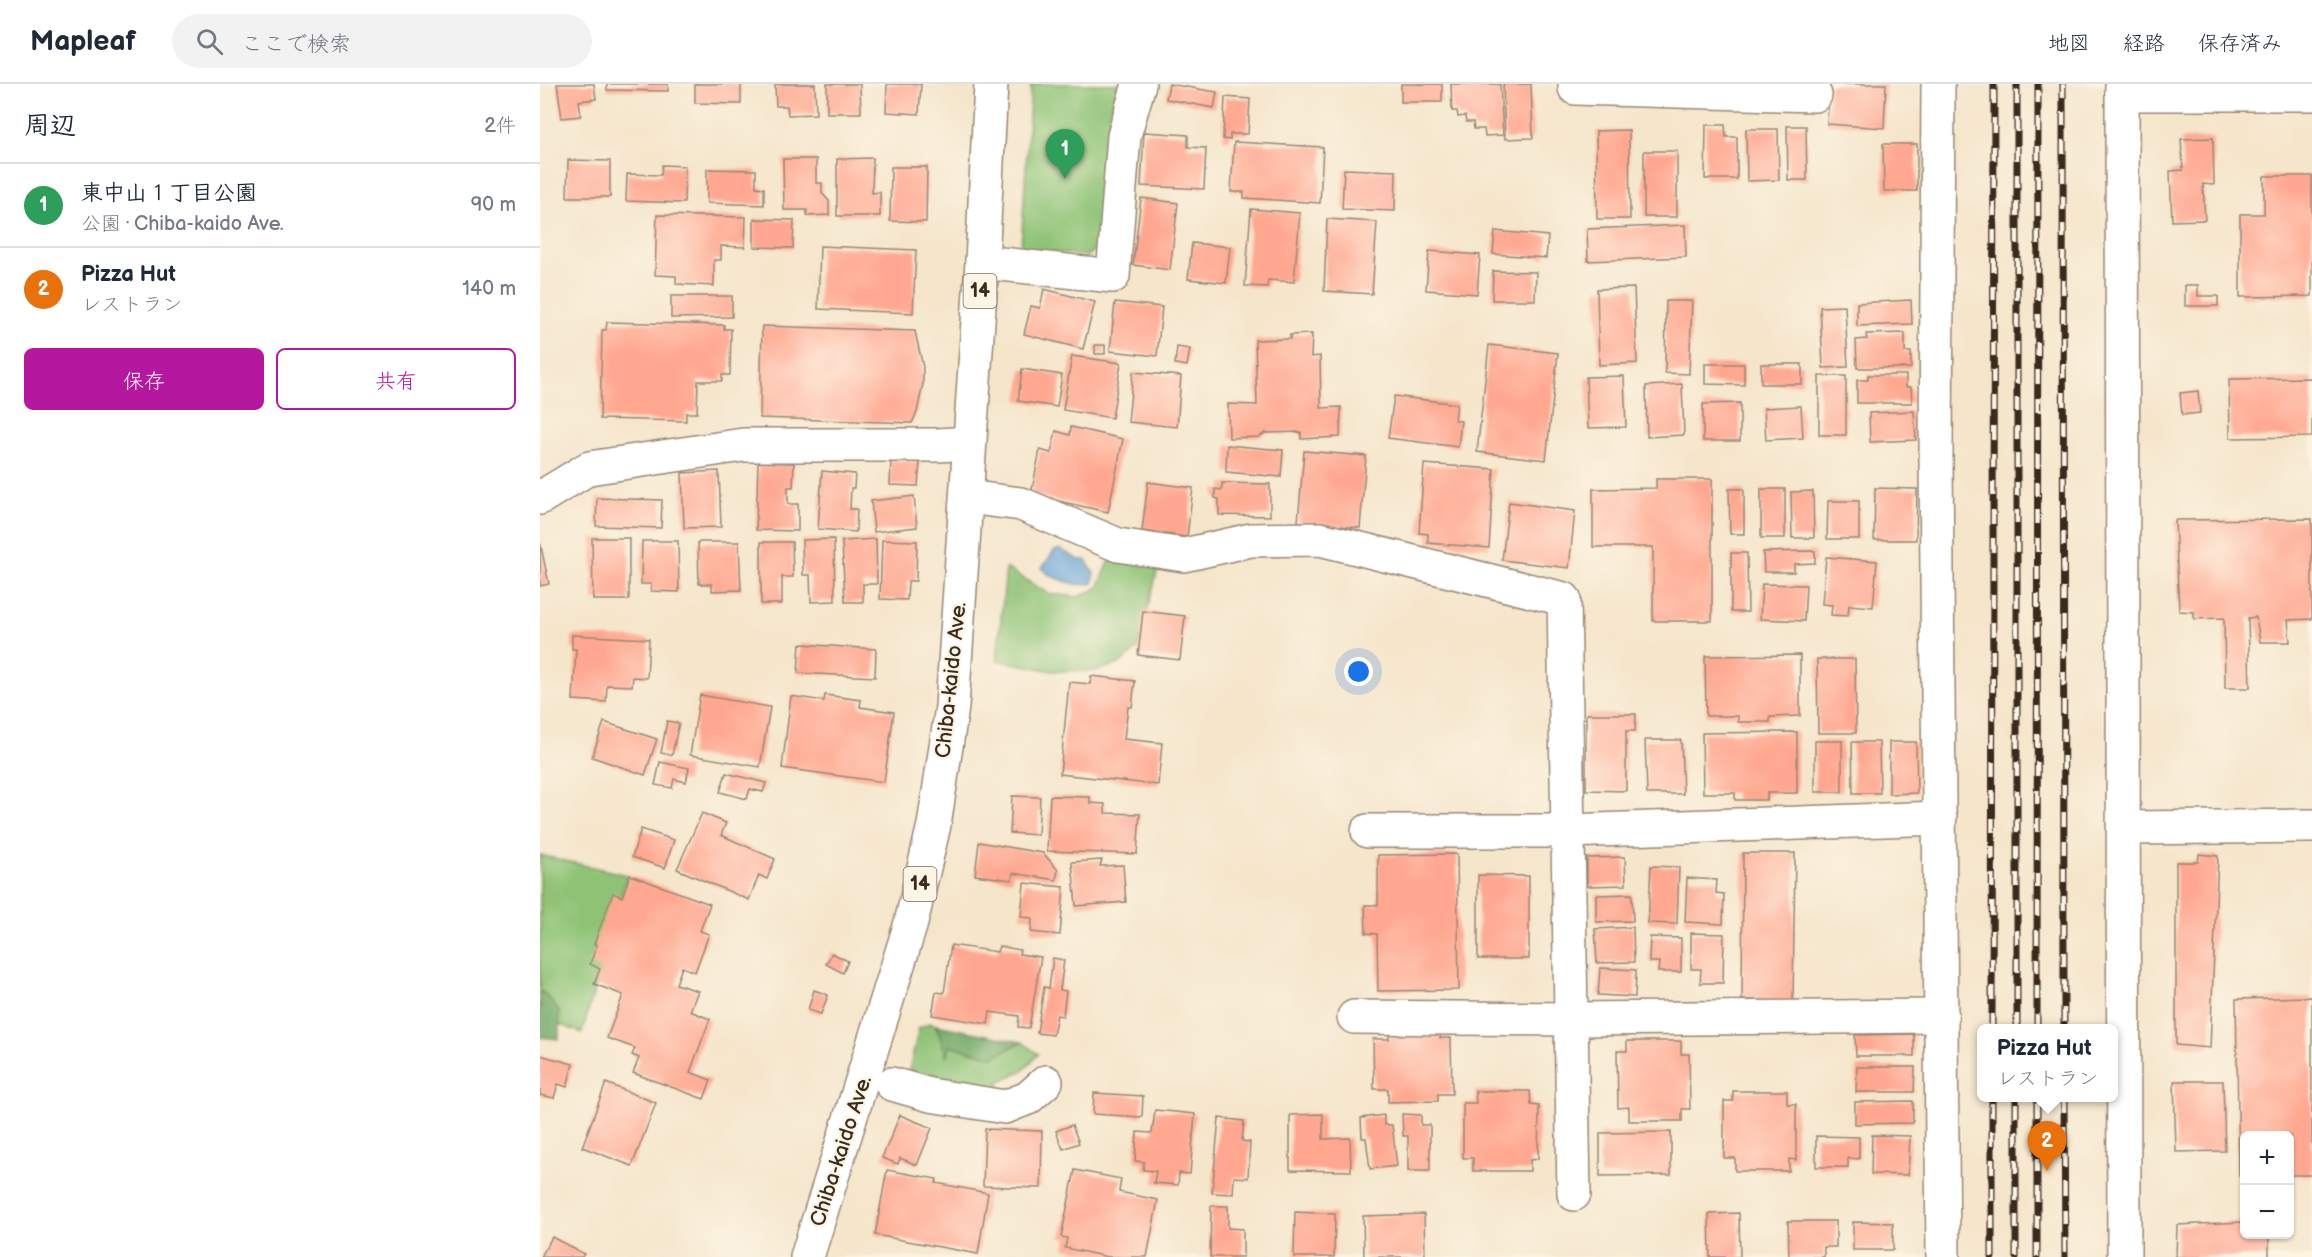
<!DOCTYPE html>
<html lang="ja">
<meta charset="utf-8">
<style>
body{margin:0;font-family:"Balsamiq Sans","Klee One",sans-serif;background:#f2f2f3;color:#1f2937}
.controls{position:absolute;right:18px;bottom:18px;display:grid;overflow:hidden;border-radius:9px;box-shadow:0 2px 4px #0004}
.controls button{width:54px;height:54px;display:grid;place-items:center;padding:0;border:0;border-bottom:2px solid #e0e1e3;background:#fff;color:#1f2937;font:30px sans-serif}
.you{position:absolute;left:819px;top:588px;width:21px;height:21px;margin:-15px;border:4px solid #fff;border-radius:50%;background:#1a73e8;box-shadow:0 0 0 9px #1a73e833}
.badge{display:grid;place-items:center;width:39px;height:39px;border-radius:50%;background:#b5179e;color:#fff;font-size:20px;font-weight:700}
.pin{position:absolute;translate:-50% -50px;filter:drop-shadow(0 2px 3px #0008)}
.pin::after{content:'';position:absolute;top:32px;width:21px;height:18px;background:inherit;clip-path:polygon(0 0,100% 0,50% 100%)}
.popup{position:absolute;left:1437px;top:940px;width:141px;height:78px;box-sizing:border-box;display:grid;place-content:center;border-radius:9px;background:#fff;filter:drop-shadow(0 2px 4px #0005);font-size:20px;white-space:nowrap;color:#747a83}
.popup b{font-size:22px;color:#1f2937}
.popup::after{content:'';position:absolute;left:50%;top:100%;margin-left:-12px;border:12px solid transparent;border-top-color:#fff}
.list{margin:0;padding:0;list-style:none}
h2{display:flex;justify-content:space-between;align-items:center;height:78px;margin:0;padding:0 24px;font-size:26px}
h2 small{font-size:20px;font-weight:400;color:#747a83}
.list li{display:grid;grid-template-columns:39px 1fr auto;gap:18px;align-items:center;box-sizing:border-box;height:84px;padding:0 24px;border-top:2px solid #e0e1e3}
.list b{display:block;font-size:22px;white-space:nowrap}
.list p{margin:0;font-size:20px;white-space:nowrap;color:#747a83}
.list em{font-size:20px;font-style:normal;color:#747a83}
.actions{display:flex;gap:12px;padding:18px 24px}
.actions a{flex:1;padding:14px 0;border:2px solid #b5179e;border-radius:9px;text-align:center;font-size:21px;color:#b5179e}
.actions .main{background:#b5179e;color:#fff}
.icon{flex:none;width:33px;height:33px;fill:none;stroke:currentColor;stroke-width:2;stroke-linecap:round;stroke-linejoin:round}
.map{position:relative;flex:none;width:1772px;height:1173px;overflow:hidden}
header{display:flex;align-items:center;gap:36px;box-sizing:border-box;height:84px;padding:0 30px;background:#fff;border-bottom:2px solid #e0e1e3}
header strong{font-size:28px}
nav{display:flex;gap:33px;margin-inline-start:auto;font-size:21px}
.search{width:420px;height:54px;background:#f2f2f3;display:flex;align-items:center;gap:15px;box-sizing:border-box;padding:0 21px;border-radius:33px;color:#747a83;font-size:22px}
main{display:flex}
aside{flex:1;background:#fff}
.map>svg:first-child{display:block}
.green{fill:#8ec376;stroke:#64764a;stroke-width:1.5}
.forest{fill:#72a967;stroke:#566a42;stroke-width:1.5}
.water{fill:#65a2d6;stroke:#50667a;stroke-width:1.5}
.building{fill:#ffa790}
.lines{fill:none;stroke-linecap:round;stroke-linejoin:round}
.street-casing{stroke:#988874;stroke-width:36}
.secondary-casing{stroke:#988874;stroke-width:36}
.highway-casing{stroke:#988874;stroke-width:36}
.street{stroke:#fff;stroke-width:33}
.secondary{stroke:#fff;stroke-width:33}
.highway{stroke:#fff;stroke-width:33}
.rail-casing{stroke:#3b2a1e;stroke-width:7}
.rail{stroke:#fcf5e5;stroke-width:4.5;stroke-dasharray:14;stroke-linecap:butt}
.labels{text-anchor:middle;dominant-baseline:central;stroke-width:4.5;stroke-linejoin:round;paint-order:stroke}
.shield{fill:#fcf5e5;stroke:#75675a;stroke-width:1.5}
.shield-label{font-size:20px;font-weight:bold;fill:#3b2a1e}
.street-label{font-size:21px;fill:#3b2a1e;stroke:#fcf5e5}
</style>
<header>
<strong>Mapleaf</strong>
<div class="search"><svg class="icon" aria-label="search" viewBox="0 0 24 24"><circle cx="10" cy="10" r="6"/><path d="M15 15l6 6"/></svg>ここで検索</div>
<nav><a>地図</a><a>経路</a><a>保存済み</a></nav>
</header>
<main>
<aside>
<h2>周辺<small>2件</small></h2>
<ul class="list">
<li><span class="badge" style="background:#2e9e5b">1</span><div><b>東中山１丁目公園</b><p>公園 · Chiba-kaido Ave.</p></div><em>90 m</em></li>
<li><span class="badge" style="background:#e8710a">2</span><div><b>Pizza Hut</b><p>レストラン</p></div><em>140 m</em></li>
</ul>
<div class="actions"><a class="main">保存</a><a>共有</a></div>
</aside>
<div class="map">
<svg width="1772" height="1173" viewBox="0 0 1772 1173">
<rect width="100%" height="100%" fill="#fcf5e5"/>
<filter id="ink" filterUnits="userSpaceOnUse"><feTurbulence type="fractalNoise" baseFrequency=".0167" numOctaves="2"/><feDisplacementMap in="SourceGraphic" scale="12" xChannelSelector="R" yChannelSelector="G"/><feConvolveMatrix kernelMatrix="1 2 1 2 8 2 1 2 1" color-interpolation-filters="sRGB"/></filter>
<filter id="wash" filterUnits="userSpaceOnUse"><feTurbulence type="fractalNoise" baseFrequency=".008" numOctaves="4" result="noise"/><feDisplacementMap in="SourceGraphic" scale="24" xChannelSelector="R" yChannelSelector="G"/><feGaussianBlur stdDeviation="1.35" result="paint"/><feColorMatrix in="noise" values="0 0 0 0 0 0 0 0 0 0 0 0 0 0 0 0 0 1.4 0 .05"/><feComposite in="paint" operator="in"/></filter>
<g filter="url(#wash)">
<rect width="100%" height="100%" fill="#f5e5cb"/>
<g class="green">
<polygon points="491,0 579,0 570,28 559,162 547,172 481,164"/>
<polygon points="570,476 618,484 597,565 579,580 555,587 513,587 457,576 466,484 509,510 538,513 558,504"/>
<polygon points="0,771 87,791 42,949 0,933"/>
<polygon points="390,939 396,941 407,970 409,961 453,973 482,958 498,970 484,986 458,998 460,1003 457,1010 380,992 369,986 379,944"/>
</g>
<g class="forest">
<polygon points="0,908 3,908 19,927 19,955 0,953"/>
<polygon points="396,941 482,958 453,973 409,961 407,973"/>
</g>
<path class="water" d="M520,465L539,476H546L554,490L553,499C540,504 510,495 502,484L514,467Z"/>
<g id="blocks">
<g class="building">
<polygon points="17,0 54,0 56,15 39,17 41,32 22,34"/>
<polygon points="67,0 128,0 128,7 67,6"/>
<polygon points="155,0 201,0 201,20 155,19"/>
<polygon points="235,0 275,0 276,30 248,31 247,22 236,22"/>
<polygon points="287,0 320,0 321,29 287,29"/>
<polygon points="347,0 381,0 379,30 346,28"/>
<polygon points="629,0 677,8 674,24 626,15"/>
<rect x="861" y="0" width="41" height="18"/>
<polygon points="911,0 960,0 963,51 945,52 944,45 934,45 933,38 926,38 925,32 918,33 917,27 912,27"/>
<polygon points="963,0 991,0 993,54 965,55"/>
<polygon points="1290,0 1346,0 1344,44 1287,40"/>
<polygon points="685,13 710,15 708,50 690,50 690,56 683,55"/>
<polygon points="1166,41 1185,41 1186,53 1197,53 1197,95 1165,95"/>
<polygon points="1247,42 1266,42 1267,96 1248,96"/>
<polygon points="1206,45 1238,45 1239,96 1207,97"/>
<polygon points="1089,46 1090,135 1057,135 1056,47"/>
<polygon points="604,48 648,51 648,63 666,64 664,105 601,102"/>
<polygon points="1673,54 1674,101 1663,100 1665,136 1632,137 1630,87 1643,86 1641,55"/>
<polygon points="694,58 783,63 780,119 704,114 704,108 691,108"/>
<polygon points="1343,60 1377,60 1377,107 1344,107"/>
<rect x="1104" y="67" width="33" height="66"/>
<polygon points="333,74 332,109 340,108 340,132 297,132 297,75"/>
<polygon points="243,75 276,75 276,99 282,99 282,109 289,117 289,131 267,132 267,126 244,126"/>
<polygon points="28,76 70,77 70,113 27,113"/>
<polygon points="122,81 145,82 144,119 86,117 87,90 121,91"/>
<polygon points="351,83 387,83 386,138 350,137"/>
<polygon points="167,85 216,86 216,103 224,104 224,121 167,119"/>
<polygon points="804,85 856,87 855,127 802,125"/>
<polygon points="1724,92 1772,92 1772,212 1700,213 1700,130 1724,130"/>
<polygon points="601,114 638,119 630,186 593,181"/>
<polygon points="711,125 760,129 754,198 728,196 727,203 705,202"/>
<polygon points="117,131 206,133 205,163 181,162 181,176 174,176 174,202 136,200 136,192 115,191"/>
<polygon points="214,135 254,136 253,164 214,163"/>
<polygon points="787,135 837,138 832,210 784,207"/>
<polygon points="1145,141 1146,173 1048,177 1047,145"/>
<polygon points="955,147 1008,152 1006,174 953,170"/>
<polygon points="652,159 690,163 686,199 648,195"/>
<polygon points="280,162 376,166 373,229 278,225"/>
<polygon points="889,167 940,171 937,210 886,206"/>
<polygon points="953,187 996,188 995,216 952,216"/>
<polygon points="1645,201 1658,201 1658,212 1678,212 1678,222 1645,222"/>
<polygon points="1094,204 1097,279 1059,281 1057,205"/>
<polygon points="504,205 555,218 543,265 484,250 491,222 500,224"/>
<polygon points="131,212 192,212 192,233 131,234"/>
<polygon points="1371,216 1372,240 1317,242 1317,219"/>
<polygon points="1126,217 1152,217 1149,290 1125,289"/>
<polygon points="575,218 622,223 617,272 570,267"/>
<polygon points="1305,222 1308,283 1283,284 1280,223"/>
<polygon points="67,238 184,241 184,245 191,245 190,291 182,291 182,297 158,297 157,329 146,329 146,337 60,335 62,246 66,246"/>
<polygon points="222,242 375,247 383,283 383,300 377,328 372,339 220,334"/>
<polygon points="1365,249 1365,268 1371,268 1371,284 1317,284 1316,256 1327,255 1326,250"/>
<polygon points="772,250 771,273 780,272 781,324 801,323 800,353 761,355 761,348 725,349 719,353 689,354 688,320 717,321 715,256 750,255 750,251"/>
<rect x="555" y="261" width="10" height="9"/>
<polygon points="949,261 1018,269 1006,376 937,368"/>
<polygon points="637,263 650,265 647,282 635,280"/>
<polygon points="532,272 581,279 572,334 523,326"/>
<polygon points="1165,280 1204,280 1204,301 1165,300"/>
<rect x="1221" y="280" width="41" height="20"/>
<polygon points="482,285 522,291 517,323 478,317"/>
<polygon points="593,288 641,292 637,343 588,338"/>
<polygon points="1328,291 1366,291 1366,303 1371,303 1372,319 1317,319 1317,296 1328,296"/>
<polygon points="1084,292 1086,343 1048,344 1046,293"/>
<rect x="1279" y="292" width="27" height="59"/>
<polygon points="1772,294 1772,353 1690,354 1689,295"/>
<polygon points="1142,300 1144,351 1107,353 1106,302"/>
<polygon points="1658,307 1660,329 1642,331 1640,309"/>
<polygon points="854,312 917,320 915,336 921,337 918,363 848,354"/>
<polygon points="1200,319 1200,357 1163,357 1163,320"/>
<polygon points="1261,322 1263,354 1226,356 1224,324"/>
<polygon points="1374,327 1376,356 1330,358 1329,329"/>
<polygon points="531,343 583,355 568,428 491,411 500,366 511,369 516,347 530,351"/>
<polygon points="687,361 743,366 741,393 686,388"/>
<polygon points="764,367 826,372 820,444 758,438"/>
<polygon points="351,376 380,378 378,402 350,401"/>
<polygon points="218,378 254,379 253,403 248,403 248,420 258,420 258,447 216,446"/>
<polygon points="884,380 954,385 949,464 888,459 888,450 879,449"/>
<polygon points="179,387 181,443 144,444 142,389"/>
<polygon points="282,387 315,390 314,404 311,404 310,425 317,425 316,448 278,445"/>
<polygon points="1116,395 1172,395 1172,537 1113,537 1113,463 1053,463 1053,405 1116,404"/>
<polygon points="608,398 653,404 647,453 602,447"/>
<polygon points="682,399 730,400 730,432 679,431 679,415 675,414 675,405 682,406"/>
<polygon points="1335,404 1377,405 1376,456 1334,456"/>
<polygon points="1189,405 1204,405 1204,450 1190,450"/>
<rect x="1221" y="405" width="24" height="49"/>
<polygon points="1273,407 1274,454 1252,454 1251,408"/>
<polygon points="374,412 377,443 334,448 331,417"/>
<polygon points="57,414 122,416 121,444 56,442"/>
<polygon points="1288,417 1319,417 1319,455 1287,455"/>
<polygon points="969,418 1035,427 1029,484 962,476"/>
<polygon points="1772,435 1772,535 1748,536 1750,558 1720,558 1716,533 1708,534 1710,604 1685,604 1684,534 1654,535 1654,528 1639,527 1635,436"/>
<polygon points="52,454 89,454 89,516 53,516"/>
<polygon points="294,455 295,517 271,518 270,491 263,491 262,456"/>
<polygon points="336,455 337,500 323,500 323,518 305,518 302,457"/>
<polygon points="342,456 377,457 376,497 368,497 367,516 340,515"/>
<polygon points="102,457 138,457 139,508 111,507 111,500 101,500"/>
<polygon points="0,458 9,500 0,502"/>
<polygon points="158,458 199,458 201,506 172,507 172,500 159,500"/>
<polygon points="221,458 252,458 253,493 242,493 242,520 221,520"/>
<polygon points="1275,467 1275,479 1254,480 1254,488 1224,488 1223,468"/>
<polygon points="1191,469 1207,469 1208,528 1191,528"/>
<polygon points="1286,473 1337,477 1333,523 1309,521 1308,532 1291,531 1292,521 1282,520"/>
<polygon points="1222,500 1266,501 1264,537 1220,535"/>
<polygon points="603,527 645,532 640,576 598,571"/>
<polygon points="32,551 109,555 107,594 93,593 92,602 67,601 66,618 33,616 36,565 32,565"/>
<polygon points="260,560 336,565 335,593 258,589"/>
<polygon points="1260,571 1260,632 1230,633 1230,638 1198,638 1198,632 1166,632 1165,572"/>
<polygon points="1277,575 1315,575 1316,649 1278,649"/>
<polygon points="551,592 595,597 592,623 588,623 584,655 622,659 618,701 520,690 529,598 550,600"/>
<polygon points="160,611 230,623 220,683 150,671"/>
<polygon points="285,611 321,616 320,623 354,628 344,698 242,684 251,612 284,617"/>
<polygon points="1046,630 1096,630 1095,647 1086,647 1086,707 1046,706"/>
<polygon points="127,637 139,639 132,671 121,669"/>
<polygon points="64,638 117,655 105,691 52,673"/>
<polygon points="1257,648 1257,709 1227,709 1227,716 1195,716 1195,709 1163,709 1162,649"/>
<polygon points="1105,656 1141,656 1143,710 1107,710"/>
<rect x="1275" y="657" width="27" height="51"/>
<polygon points="1312,658 1339,658 1340,709 1313,709"/>
<polygon points="1349,658 1376,658 1377,709 1349,710"/>
<polygon points="120,678 149,684 146,698 134,695 132,704 115,701"/>
<polygon points="186,689 226,699 223,708 210,705 207,715 180,708"/>
<polygon points="472,712 500,713 498,751 470,749"/>
<polygon points="510,712 550,713 550,719 565,720 565,729 600,730 597,770 507,767"/>
<polygon points="162,729 186,739 181,751 235,775 227,795 219,791 209,816 137,785"/>
<polygon points="101,745 134,756 125,784 92,773"/>
<polygon points="439,758 503,769 518,786 516,796 473,789 472,796 435,791"/>
<polygon points="1203,769 1255,769 1253,917 1202,916"/>
<polygon points="917,770 919,906 838,907 837,850 826,849 825,821 838,821 838,771"/>
<polygon points="1659,770 1678,772 1670,964 1636,961 1636,778 1658,778"/>
<polygon points="1085,773 1086,801 1047,802 1047,774"/>
<polygon points="562,776 560,782 583,781 586,818 536,822 532,778"/>
<polygon points="1111,782 1139,783 1137,840 1108,839"/>
<polygon points="90,791 170,820 160,847 169,850 155,888 142,883 136,900 158,907 150,927 170,935 150,988 171,996 164,1015 93,989 99,974 92,971 95,964 67,954 83,911 54,900 60,885 50,880 57,861 54,860 73,809 82,813"/>
<polygon points="938,791 989,792 989,875 938,875"/>
<polygon points="1147,794 1177,796 1176,809 1184,810 1183,840 1145,838"/>
<polygon points="484,799 524,803 520,851 491,848 492,834 481,833"/>
<polygon points="1092,810 1093,837 1056,838 1056,811"/>
<polygon points="1093,843 1094,878 1057,879 1055,845"/>
<polygon points="1151,849 1184,850 1183,899 1160,899 1161,885 1151,885"/>
<polygon points="1110,853 1141,854 1141,888 1118,888 1119,878 1109,878"/>
<polygon points="411,861 457,868 459,862 480,866 479,870 501,873 489,944 478,943 479,932 450,928 448,940 392,931 396,908 404,909"/>
<polygon points="292,869 308,877 303,889 286,880"/>
<polygon points="513,874 524,876 520,906 526,907 523,932 517,931 513,951 497,949 504,903 509,904"/>
<polygon points="1060,884 1096,886 1095,913 1058,911"/>
<polygon points="274,906 288,911 281,930 268,926"/>
<polygon points="1772,913 1772,1091 1750,1091 1750,1052 1704,1052 1704,1092 1699,1092 1696,915"/>
<polygon points="849,948 900,948 900,954 911,954 912,1010 898,1010 898,1017 848,1018 848,1005 834,1005 833,955 849,955"/>
<polygon points="1374,950 1374,972 1316,972 1315,951"/>
<polygon points="1087,957 1141,957 1141,970 1149,970 1150,1025 1142,1025 1142,1037 1089,1037 1089,1023 1078,1024 1077,967 1087,967"/>
<polygon points="0,971 33,980 27,1003 18,1000 14,1014 0,1011"/>
<polygon points="1317,983 1375,983 1374,1008 1316,1008"/>
<polygon points="1634,997 1683,997 1685,1067 1636,1068"/>
<polygon points="66,999 116,1019 92,1082 42,1063"/>
<polygon points="935,1007 990,1007 991,1021 999,1022 998,1075 990,1076 990,1087 933,1087 933,1074 923,1074 923,1019 936,1019"/>
<polygon points="1193,1007 1247,1007 1247,1020 1256,1020 1256,1076 1249,1075 1249,1087 1195,1087 1195,1074 1184,1074 1184,1017 1193,1017"/>
<polygon points="554,1009 603,1012 602,1033 553,1030"/>
<polygon points="1373,1017 1373,1039 1315,1040 1315,1018"/>
<polygon points="615,1026 655,1030 650,1090 639,1089 638,1101 614,1099 616,1087 603,1086 604,1078 595,1077 597,1048 612,1049"/>
<polygon points="783,1030 783,1055 810,1054 811,1087 750,1086 750,1031"/>
<polygon points="862,1030 881,1031 881,1041 890,1041 890,1087 868,1087 868,1052 863,1052"/>
<polygon points="360,1031 392,1044 377,1081 360,1074 358,1080 342,1074"/>
<polygon points="844,1031 844,1041 852,1041 857,1082 830,1085 826,1054 822,1054 821,1034"/>
<polygon points="679,1034 704,1037 702,1057 710,1058 708,1094 694,1093 693,1110 672,1109"/>
<polygon points="532,1041 539,1059 523,1065 516,1047"/>
<polygon points="445,1045 502,1047 501,1104 443,1102"/>
<polygon points="1131,1048 1131,1091 1060,1092 1060,1049"/>
<polygon points="1332,1051 1370,1052 1368,1091 1331,1090"/>
<polygon points="1276,1052 1319,1053 1319,1075 1308,1074 1308,1083 1276,1083"/>
<polygon points="347,1086 397,1095 396,1099 448,1109 438,1170 335,1151"/>
<polygon points="535,1086 581,1095 579,1108 618,1116 607,1173 568,1173 525,1164 527,1154 521,1153"/>
<polygon points="671,1122 688,1122 688,1144 703,1145 703,1173 670,1173"/>
<polygon points="755,1128 795,1130 794,1173 754,1173"/>
<polygon points="1199,1129 1200,1173 1170,1173 1169,1130"/>
<polygon points="884,1130 885,1173 824,1173 823,1132"/>
<polygon points="1248,1137 1296,1137 1296,1163 1284,1163 1284,1173 1249,1173"/>
<polygon points="1313,1138 1353,1139 1353,1166 1313,1166"/>
<polygon points="1704,1138 1704,1150 1729,1150 1729,1173 1636,1173 1637,1141"/>
<polygon points="12,1153 44,1170 42,1173 1,1173"/>
</g>
</g>
</g>
<g filter="url(#ink)">
<use href="#blocks" fill-opacity="0" stroke="#988874" stroke-width="1.5"/>
<g class="lines">
<defs>
<g id="street">
<polyline points="1035,0 1035,4 1275,11"/>
<polyline points="1398,0 1396,376 1403,1173"/>
<polyline points="1582,10 1772,10"/>
<polyline points="442,178 573,192 584,52 599,0"/>
<polyline points="427,413 481,420 578,461 644,471 711,456 780,455 1024,515 1034,1110"/>
<polyline points="0,414 49,384 203,361 398,361 429,359"/>
<polyline points="1585,744 1772,742"/>
<polyline points="828,747 1028,747 1400,734"/>
<polyline points="814,933 1031,935 1402,932"/>
<polyline points="352,1000 390,1011 465,1023 488,1014 506,998"/>
</g>
<polyline id="secondary" points="1582,0 1584,1173"/>
<polyline id="highway" points="267,1173 371,839 394,741 412,623 442,178 451,0"/>
</defs>
<use href="#street" class="street-casing"/>
<use href="#secondary" class="secondary-casing"/>
<use href="#highway" class="highway-casing"/>
<use href="#street" class="street"/>
<use href="#secondary" class="secondary"/>
<use href="#highway" class="highway"/>
<defs>
<g id="rail">
<polyline points="1523,0 1524,944"/>
<polyline points="1452,944 1454,0"/>
<polyline points="1477,944 1477,0"/>
<polyline points="1497,944 1498,0"/>
<polyline points="1524,1014 1525,1173"/>
<polyline points="1452,1173 1452,1014"/>
<polyline points="1476,1173 1476,1014"/>
<polyline points="1497,1173 1497,1014"/>
</g>
</defs>
<use href="#rail" class="rail-casing"/>
<use href="#rail" class="rail"/>
</g>
</g>
<g class="labels">
<g class="shield">
<rect x="423.5" y="190" width="33" height="34" rx="4.5"/>
<rect x="363.5" y="783" width="33" height="34" rx="4.5"/>
</g>
<g class="shield-label">
<text x="440" y="207">14</text>
<text x="380" y="800">14</text>
</g>
<g class="street-label">
<text transform="translate(411 596) rotate(-84)">Chiba-kaido Ave.</text>
<text transform="translate(301 1067) rotate(-72)">Chiba-kaido Ave.</text>
</g>
</g>
</svg>
<div class="controls">
<button>+</button>
<button>−</button>
</div>
<div class="you"></div>
<div class="pin badge" style="left:525px;top:95px;background:#2e9e5b">1</div>
<div class="pin badge" style="left:1507px;top:1087px;background:#e8710a">2</div>
<div class="popup"><b>Pizza Hut</b>レストラン</div>
</div>
</main>
